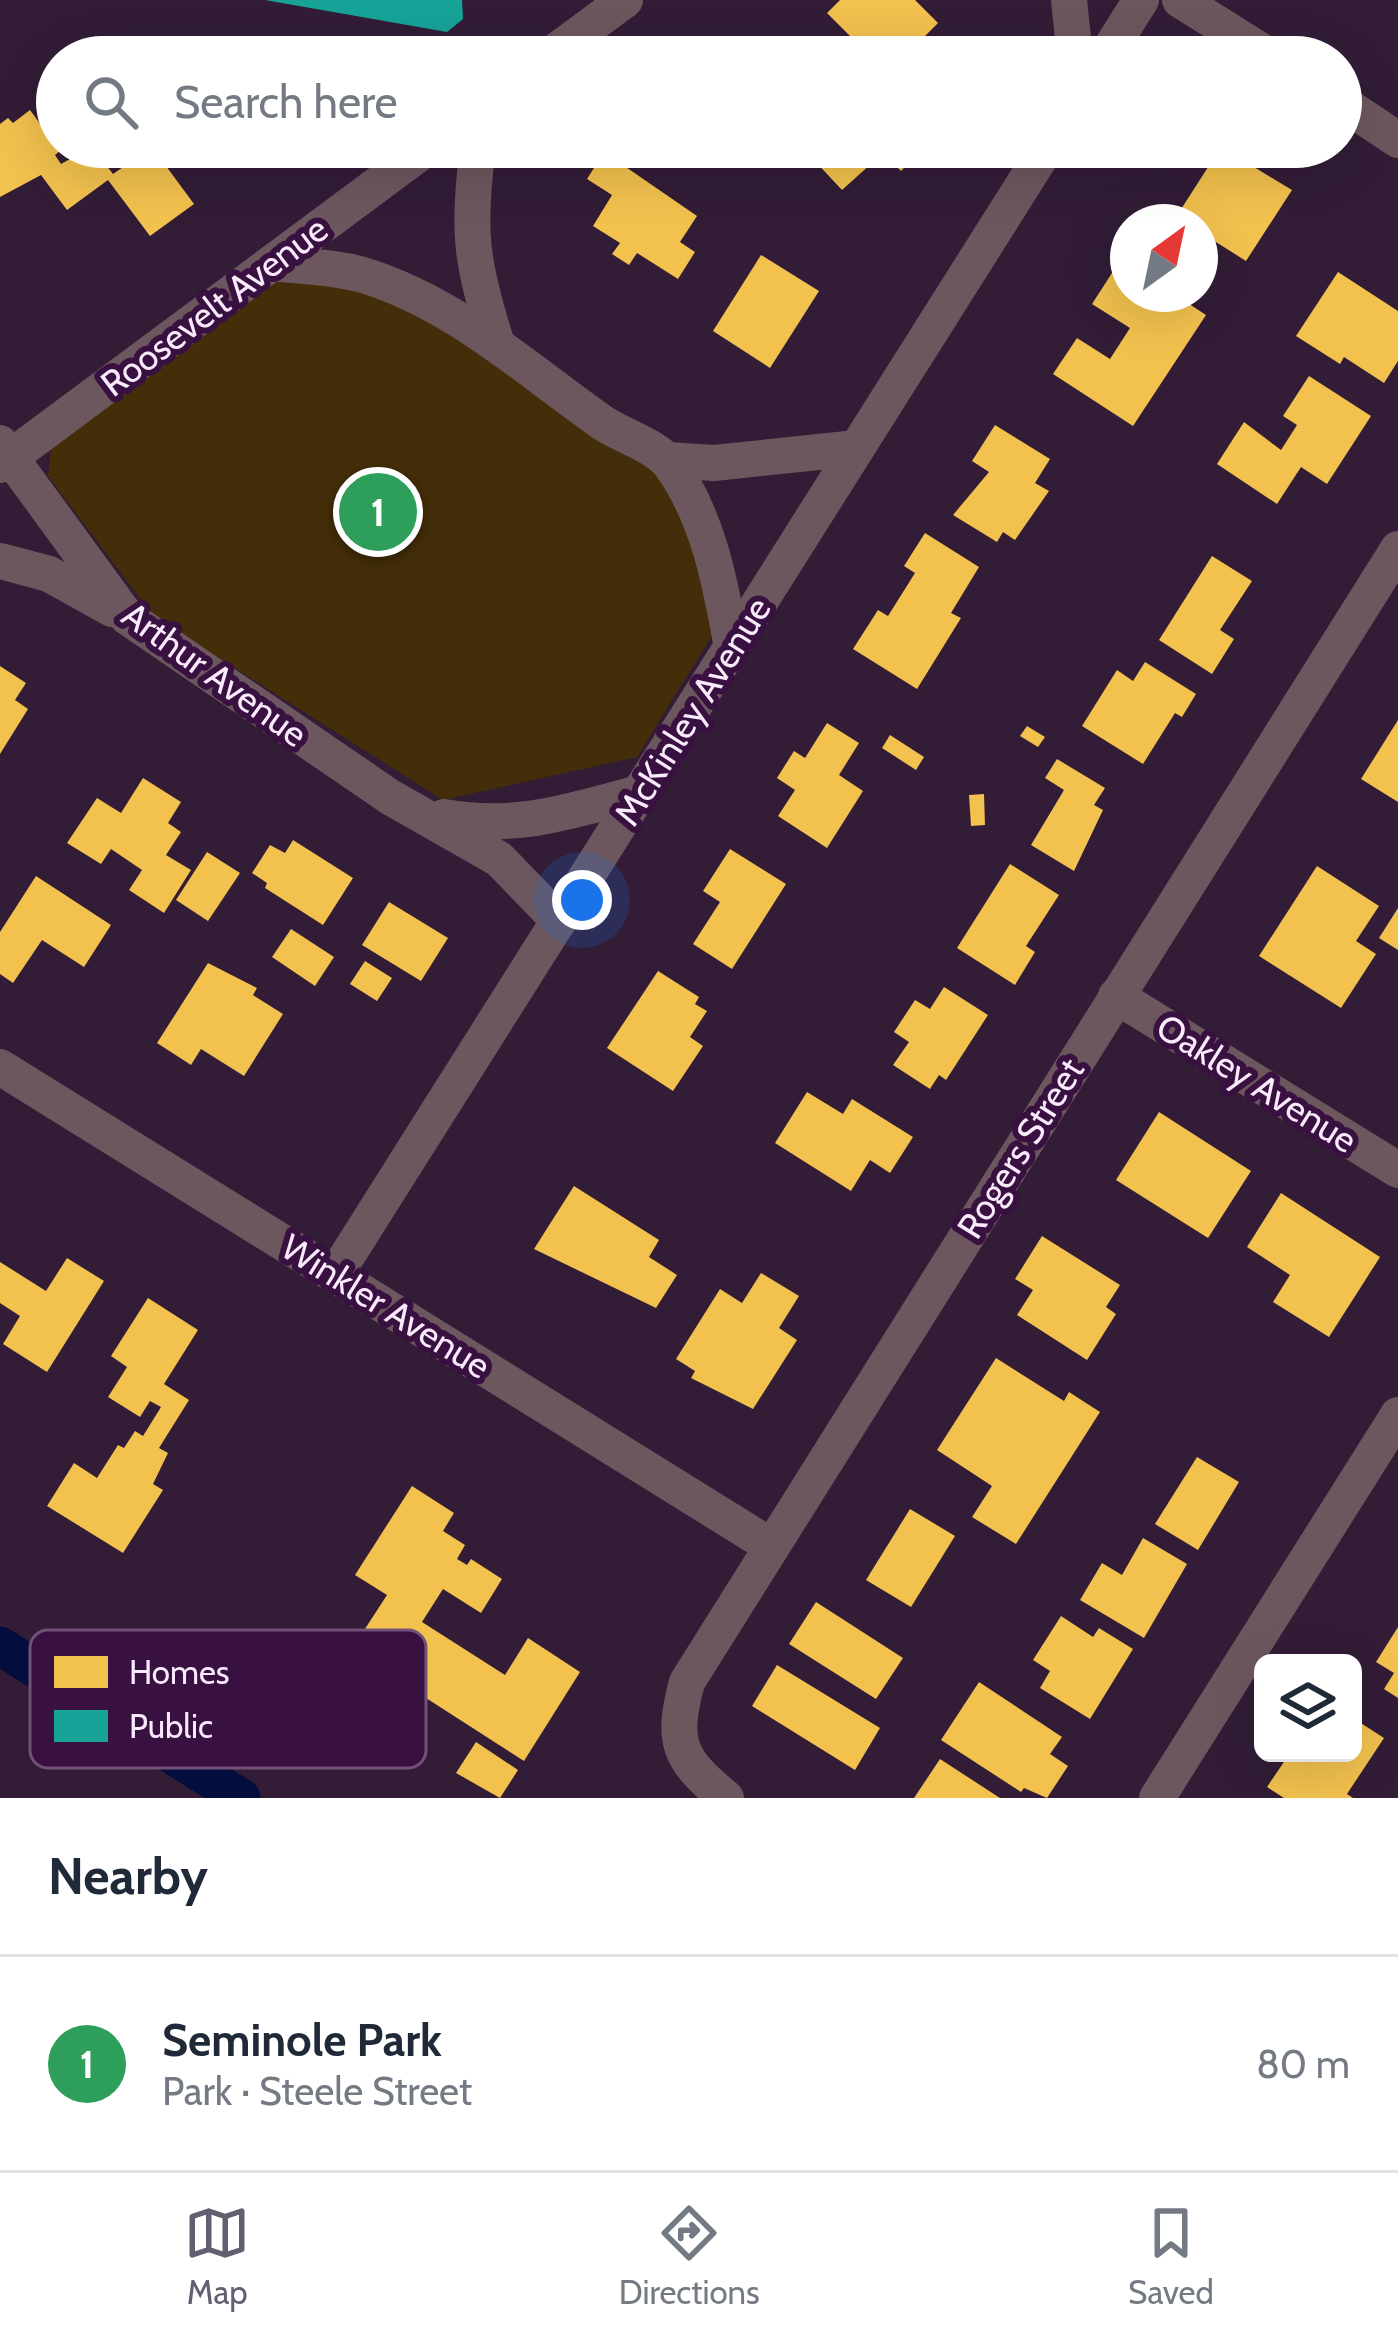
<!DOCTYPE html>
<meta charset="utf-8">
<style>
body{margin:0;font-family:Cabin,sans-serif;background:#f6f6f7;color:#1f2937}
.controls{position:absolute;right:36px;bottom:36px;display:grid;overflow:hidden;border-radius:18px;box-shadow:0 12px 48px #0002}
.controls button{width:108px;height:108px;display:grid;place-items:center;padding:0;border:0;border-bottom:3px solid #e0e1e3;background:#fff;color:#1f2937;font:60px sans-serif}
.compass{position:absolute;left:1110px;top:204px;width:108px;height:108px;border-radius:50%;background:#fff;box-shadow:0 12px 48px #0002;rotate:33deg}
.you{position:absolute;left:582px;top:900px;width:42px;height:42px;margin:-30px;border:9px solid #fff;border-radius:50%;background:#1a73e8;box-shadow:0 0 0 18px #1a73e833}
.badge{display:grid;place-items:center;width:78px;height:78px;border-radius:50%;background:#625f71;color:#fff;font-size:39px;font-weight:700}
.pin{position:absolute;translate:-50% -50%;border:6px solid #fff;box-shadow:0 3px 12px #0006}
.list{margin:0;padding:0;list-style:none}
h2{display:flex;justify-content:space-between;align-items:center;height:156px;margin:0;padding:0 48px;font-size:51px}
h2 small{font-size:39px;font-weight:400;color:#747a83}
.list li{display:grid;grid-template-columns:78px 1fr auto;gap:36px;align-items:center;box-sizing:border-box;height:216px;padding:0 48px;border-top:3px solid #e0e1e3}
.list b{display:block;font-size:45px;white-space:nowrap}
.list p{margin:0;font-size:39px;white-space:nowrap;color:#747a83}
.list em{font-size:39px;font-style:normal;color:#747a83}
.icon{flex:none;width:66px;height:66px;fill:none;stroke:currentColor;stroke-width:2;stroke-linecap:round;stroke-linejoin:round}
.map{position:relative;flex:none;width:1398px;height:1798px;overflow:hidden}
.search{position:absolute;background:#fff;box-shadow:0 12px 48px #0002;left:36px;right:36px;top:36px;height:132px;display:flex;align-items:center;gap:30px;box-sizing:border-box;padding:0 42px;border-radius:66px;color:#747a83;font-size:45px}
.sheet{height:372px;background:#fff}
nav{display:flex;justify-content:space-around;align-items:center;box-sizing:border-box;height:168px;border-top:3px solid #e0e1e3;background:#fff;font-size:33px;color:#747a83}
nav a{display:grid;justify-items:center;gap:6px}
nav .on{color:#625f71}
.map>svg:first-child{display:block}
.green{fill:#442e09}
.homes{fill:#f2c14e}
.public{fill:#17a398}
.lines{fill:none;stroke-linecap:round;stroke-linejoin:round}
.canal{stroke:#040e3e;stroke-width:39}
.street{stroke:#6d575e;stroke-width:36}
.labels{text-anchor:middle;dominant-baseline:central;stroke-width:12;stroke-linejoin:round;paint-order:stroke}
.street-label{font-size:36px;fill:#f9eafc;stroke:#391141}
.key{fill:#391141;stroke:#735279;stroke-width:3}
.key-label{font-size:33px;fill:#f9eafc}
</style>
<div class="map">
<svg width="1398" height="1798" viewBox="0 0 1398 1798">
<rect width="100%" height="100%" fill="#321c36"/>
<polygon class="green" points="291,277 377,288 655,467 701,548 713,634 637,757 443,800 154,617 48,476 51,448 270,285"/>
<g class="homes">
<polygon points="840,0 915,0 938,23 925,36 939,50 932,57 851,57 861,47 827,13"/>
<polygon points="30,110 60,151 55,155 61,164 92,147 113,174 152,147 194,204 150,236 108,180 67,210 41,175 0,197 0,124 8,118 13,123"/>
<polygon points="826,147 857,147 872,163 842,190 813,159"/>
<polygon points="877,147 924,147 901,171"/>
<polygon points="1221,147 1292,190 1246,261 1200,232 1200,222 1176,217"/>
<polygon points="604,152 697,216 680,242 695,252 678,279 637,253 629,265 612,254 620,243 593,226 612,195 587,179"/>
<polygon points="761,255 819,291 770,368 713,331"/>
<polygon points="1121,259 1128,264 1128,294 1174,294 1206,315 1133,426 1053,374 1077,338 1110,359 1130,328 1092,304"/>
<polygon points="1338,272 1398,311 1398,361 1384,383 1344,357 1340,364 1296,336"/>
<polygon points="1309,376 1371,416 1327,484 1301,467 1277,504 1217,464 1244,422 1281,450 1297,425 1283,416"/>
<polygon points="995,425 1050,459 1035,483 1049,491 1015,540 1003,532 997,542 953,515 989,472 972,461"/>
<polygon points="925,533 979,567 951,613 961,618 917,689 853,649 878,610 888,616 915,573 904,566"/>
<polygon points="1212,556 1252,581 1220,630 1234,639 1212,674 1159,640"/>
<polygon points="1145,662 1196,694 1182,717 1175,713 1143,764 1082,726 1117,670 1133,681"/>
<polygon points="0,666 26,683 15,700 28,709 0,754"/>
<polygon points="1398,720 1398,802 1361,779"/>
<polygon points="827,723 859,743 839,775 863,791 827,848 778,816 795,790 777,778 794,751 805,758"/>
<polygon points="1027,726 1045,737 1038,747 1020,736"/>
<polygon points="890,735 924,757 916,770 882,748"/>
<polygon points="1057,759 1105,788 1094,805 1103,810 1074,871 1031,845 1064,790 1045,778"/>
<polygon points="143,778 181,802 168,823 181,832 166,855 191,870 164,913 129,890 142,870 111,849 101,864 67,843 97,798 121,813"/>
<polygon points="984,794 985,825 971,826 969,795"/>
<polygon points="293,840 353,878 323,925 265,888 267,883 252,873 270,845 285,853"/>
<polygon points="730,849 786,884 732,969 693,944 720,902 703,891"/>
<polygon points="207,852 240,873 208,921 176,900"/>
<polygon points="1010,864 1059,895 1026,946 1035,952 1015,985 957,948"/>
<polygon points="1317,866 1379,906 1356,941 1376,954 1341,1008 1259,956"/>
<polygon points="36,876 111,925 84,967 42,940 13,983 0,974 0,932"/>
<polygon points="389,902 448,938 421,981 362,945"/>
<polygon points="1398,908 1398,950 1379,938"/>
<polygon points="291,929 334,957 315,986 272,957"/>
<polygon points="365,961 392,978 377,1001 350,984"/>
<polygon points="208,963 257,988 253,995 283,1014 244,1076 201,1049 191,1065 157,1043"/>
<polygon points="658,971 699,997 695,1004 707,1011 690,1037 703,1046 673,1091 607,1048"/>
<polygon points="944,987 988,1015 946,1080 939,1075 930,1089 893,1065 909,1042 894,1032 915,1000 930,1009"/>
<polygon points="807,1092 843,1114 852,1099 913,1137 890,1173 870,1160 851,1191 775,1143"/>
<polygon points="1159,1112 1251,1171 1208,1238 1116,1180"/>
<polygon points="574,1186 659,1240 649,1257 677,1275 656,1308 534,1249"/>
<polygon points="1281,1193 1380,1257 1329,1337 1273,1302 1290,1275 1247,1247"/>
<polygon points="1042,1236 1120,1285 1106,1307 1116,1314 1087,1360 1017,1315 1033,1290 1015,1279"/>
<polygon points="67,1258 104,1281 47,1372 3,1344 20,1316 0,1303 0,1262 46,1291"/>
<polygon points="761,1273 799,1296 779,1328 797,1340 753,1409 691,1378 695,1371 676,1359 720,1289 742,1303"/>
<polygon points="148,1298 198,1330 164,1384 189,1400 159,1448 168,1453 153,1484 163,1490 123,1553 47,1506 74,1463 97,1478 118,1445 124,1448 135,1431 143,1436 161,1407 150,1401 140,1417 108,1397 127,1367 111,1356"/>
<polygon points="996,1358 1064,1401 1069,1392 1100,1412 1016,1544 972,1517 992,1486 937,1450"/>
<polygon points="1197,1457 1239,1482 1198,1550 1155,1524"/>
<polygon points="412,1486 454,1513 443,1531 465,1545 457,1559 467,1565 471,1559 502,1579 481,1613 443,1589 422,1622 505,1675 528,1638 580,1672 524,1761 412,1689 422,1673 361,1635 387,1595 355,1575"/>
<polygon points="910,1509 955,1536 911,1607 866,1580"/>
<polygon points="1143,1538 1187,1564 1144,1638 1080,1600 1102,1563 1122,1575"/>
<polygon points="816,1602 903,1658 876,1699 789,1644"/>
<polygon points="1061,1616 1093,1637 1099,1628 1133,1649 1090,1719 1040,1688 1050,1671 1033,1660"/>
<polygon points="1398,1627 1398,1698 1384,1689 1394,1673 1376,1662"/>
<polygon points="777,1665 880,1728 855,1770 752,1706"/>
<polygon points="979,1682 1062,1737 1050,1754 1068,1766 1047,1798 1024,1788 1021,1792 941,1740"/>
<polygon points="1353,1718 1384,1738 1347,1794 1353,1798 1284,1798 1267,1787 1290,1753 1353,1753"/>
<polygon points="476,1742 518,1770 500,1798 456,1773"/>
<polygon points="940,1759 1000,1798 914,1798"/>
</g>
<polygon class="public" points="265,0 462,0 463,19 447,32"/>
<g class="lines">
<polyline class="canal" points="0,1646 241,1798"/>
<g class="street">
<polyline points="1069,0 1075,57"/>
<polyline points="1180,0 1271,57"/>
<polyline points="548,57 625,0"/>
<polyline points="1105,57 1141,0"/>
<polyline points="1341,102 1398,140"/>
<path d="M478,147C467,230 471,262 496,341"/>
<path d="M272,263C301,266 335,267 363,275C455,303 526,369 603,423C624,437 658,446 672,467C709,519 721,586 732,648"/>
<polyline points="0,443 127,617 390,797 499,859 559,921"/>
<polyline points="668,460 714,463 857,448"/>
<polyline points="0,465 428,147"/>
<polyline points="0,561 49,574 112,609"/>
<path d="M444,817C519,830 568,811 640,793"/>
<polyline points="1116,996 1398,1170"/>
<polyline points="0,1067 771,1546"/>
<polyline points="335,1275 1047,147"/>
<path d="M726,1798C678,1759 671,1742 687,1682L1398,549"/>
<polyline points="1157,1798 1398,1415"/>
</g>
</g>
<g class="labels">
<g class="street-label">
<text transform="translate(214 306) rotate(-37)">Roosevelt Avenue</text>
<text transform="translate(215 674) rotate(36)">Arthur Avenue</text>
<text transform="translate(692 711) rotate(-58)">McKinley Avenue</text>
<text transform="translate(1257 1083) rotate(32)">Oakley Avenue</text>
<text transform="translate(1020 1148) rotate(-58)">Rogers Street</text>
<text transform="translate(386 1306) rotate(32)">Winkler Avenue</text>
</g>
</g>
<rect x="30" y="1630" width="396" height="138" rx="18" class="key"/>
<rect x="54" y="1656" width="54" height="32" fill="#f2c14e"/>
<rect x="54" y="1710" width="54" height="32" fill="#17a398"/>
<g class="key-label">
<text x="129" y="1684">Homes</text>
<text x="129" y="1738">Public</text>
</g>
</svg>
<div class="controls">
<button><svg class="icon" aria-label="layers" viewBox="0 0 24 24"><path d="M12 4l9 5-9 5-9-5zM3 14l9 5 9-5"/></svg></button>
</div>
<svg class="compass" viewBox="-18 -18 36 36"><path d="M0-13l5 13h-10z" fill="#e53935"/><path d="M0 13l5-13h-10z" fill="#747a83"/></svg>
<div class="you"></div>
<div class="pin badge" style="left:378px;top:512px;background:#2e9e5b">1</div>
<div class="search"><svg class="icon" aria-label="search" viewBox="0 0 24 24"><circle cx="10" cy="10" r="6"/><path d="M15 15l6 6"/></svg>Search here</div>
</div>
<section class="sheet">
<h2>Nearby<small></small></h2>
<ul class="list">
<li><span class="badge" style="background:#2e9e5b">1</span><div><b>Seminole Park</b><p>Park · Steele Street</p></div><em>80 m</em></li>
</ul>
</section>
<nav>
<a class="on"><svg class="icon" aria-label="map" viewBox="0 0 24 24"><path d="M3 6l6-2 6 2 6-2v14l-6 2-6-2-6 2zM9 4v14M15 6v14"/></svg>Map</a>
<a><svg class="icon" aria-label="directions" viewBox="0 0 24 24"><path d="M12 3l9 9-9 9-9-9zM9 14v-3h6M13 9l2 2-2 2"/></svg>Directions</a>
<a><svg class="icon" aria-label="saved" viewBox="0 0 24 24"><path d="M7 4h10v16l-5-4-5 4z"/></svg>Saved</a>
</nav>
